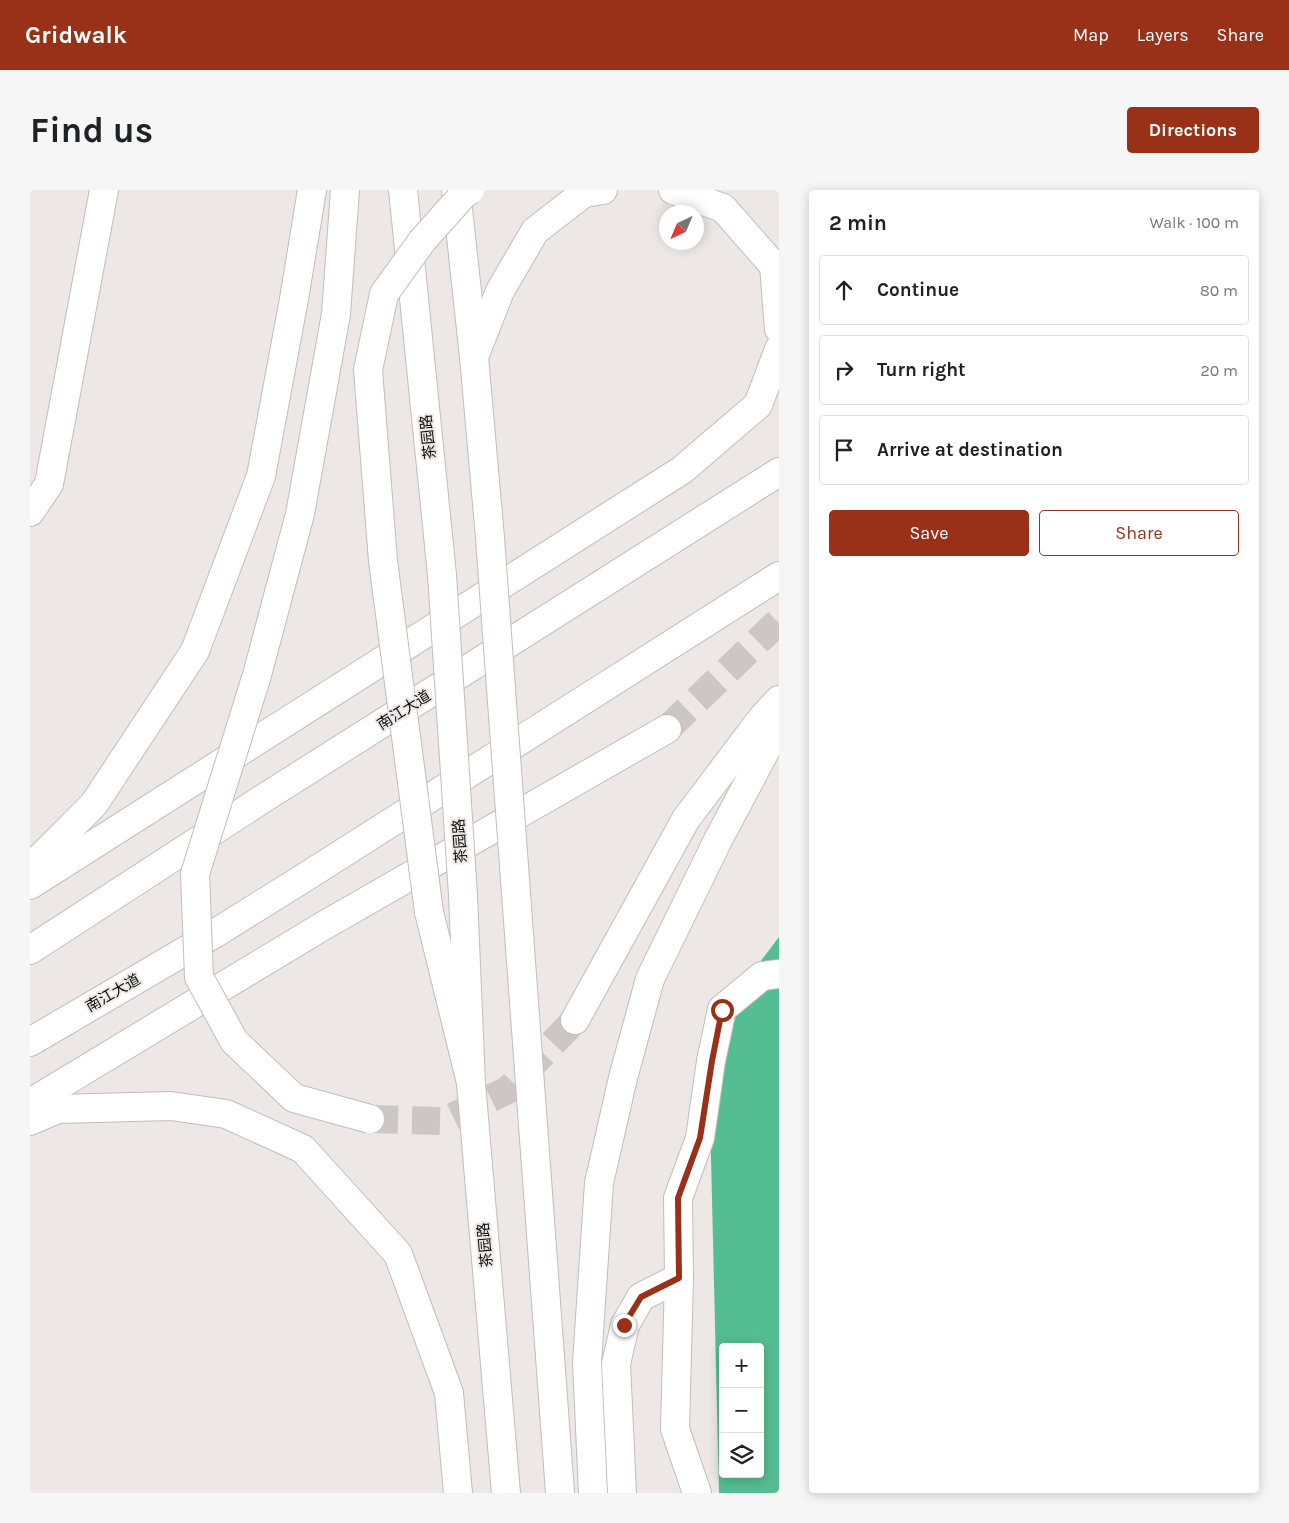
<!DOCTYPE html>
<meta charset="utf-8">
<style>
body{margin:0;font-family:Karla,"Noto Sans SC",sans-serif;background:#f6f6f6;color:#202124}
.controls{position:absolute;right:15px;bottom:15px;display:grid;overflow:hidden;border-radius:5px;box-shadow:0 2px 12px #0003}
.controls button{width:45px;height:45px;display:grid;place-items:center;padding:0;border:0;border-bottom:1px solid #e0e0e0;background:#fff;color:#202124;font:25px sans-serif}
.compass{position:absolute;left:629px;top:15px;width:45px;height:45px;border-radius:50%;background:#fff;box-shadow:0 2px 12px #0003;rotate:224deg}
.stop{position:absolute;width:15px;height:15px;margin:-11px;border:4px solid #993118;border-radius:50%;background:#fff}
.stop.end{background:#993118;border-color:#fff;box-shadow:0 1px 5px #0008}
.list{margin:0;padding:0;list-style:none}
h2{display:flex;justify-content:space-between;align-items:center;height:65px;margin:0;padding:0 20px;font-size:21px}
h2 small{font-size:16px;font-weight:400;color:#757577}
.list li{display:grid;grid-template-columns:32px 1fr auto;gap:15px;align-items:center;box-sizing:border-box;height:70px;margin:0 10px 10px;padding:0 10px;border:1px solid #e0e0e0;border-radius:5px}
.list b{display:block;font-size:19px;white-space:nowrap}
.list em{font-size:16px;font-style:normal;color:#757577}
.actions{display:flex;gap:10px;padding:15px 20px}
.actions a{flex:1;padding:11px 0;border:1px solid #993118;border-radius:5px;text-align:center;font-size:18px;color:#993118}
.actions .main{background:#993118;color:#fff}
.icon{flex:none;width:28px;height:28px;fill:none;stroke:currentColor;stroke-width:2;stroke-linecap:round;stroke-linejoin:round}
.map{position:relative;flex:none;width:749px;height:1303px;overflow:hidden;border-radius:5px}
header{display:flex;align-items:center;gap:30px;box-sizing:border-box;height:70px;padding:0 25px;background:#993118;color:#fff}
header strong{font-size:24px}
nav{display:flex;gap:28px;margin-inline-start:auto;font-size:18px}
.intro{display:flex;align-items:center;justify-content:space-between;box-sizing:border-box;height:120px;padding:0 30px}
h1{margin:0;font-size:35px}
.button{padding:12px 22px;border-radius:5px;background:#993118;color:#fff;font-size:18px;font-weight:700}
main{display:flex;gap:30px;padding:0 30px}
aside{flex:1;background:#fff;border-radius:5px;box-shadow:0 2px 12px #0003}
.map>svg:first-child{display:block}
.forest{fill:#54bd91;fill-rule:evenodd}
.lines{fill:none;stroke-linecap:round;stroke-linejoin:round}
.trunk-tunnel{stroke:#ccc7c4;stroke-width:28;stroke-dasharray:28 14;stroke-linecap:butt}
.minor-casing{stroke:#c1bdba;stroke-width:30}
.primary-casing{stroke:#c1bdba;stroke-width:30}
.trunk-casing{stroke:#c1bdba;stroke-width:30}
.minor{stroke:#fff;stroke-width:28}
.primary{stroke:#fff;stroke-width:28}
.trunk{stroke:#fff;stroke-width:28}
.primary-bridge-casing{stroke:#c1bdba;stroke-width:30;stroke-linecap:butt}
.trunk-bridge-casing{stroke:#c1bdba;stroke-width:30;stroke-linecap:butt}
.primary-bridge{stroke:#fff;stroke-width:28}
.trunk-bridge{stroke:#fff;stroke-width:28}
.route{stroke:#993118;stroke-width:6}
.labels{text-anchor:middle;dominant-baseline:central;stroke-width:4;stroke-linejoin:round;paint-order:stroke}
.street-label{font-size:15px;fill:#0e0d0c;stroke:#ede8e5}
</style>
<header>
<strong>Gridwalk</strong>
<nav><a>Map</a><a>Layers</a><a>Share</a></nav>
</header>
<div class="intro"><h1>Find us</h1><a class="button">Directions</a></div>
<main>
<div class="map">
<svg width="749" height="1303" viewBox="0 0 749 1303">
<rect width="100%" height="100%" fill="#ede8e5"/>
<path class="forest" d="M749,747V1303H689L678,841ZM693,1157H730V1284H693Z"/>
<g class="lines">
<g class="trunk-tunnel">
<polyline points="637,539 749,431"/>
<polyline points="340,929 414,931 478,900 545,830"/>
</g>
<defs>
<g id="minor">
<polyline points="0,322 19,294 74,0"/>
<polyline points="592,1303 586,1174 595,1135 611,1107 649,1088"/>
<polyline points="667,1303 645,1239 649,1088 648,1008 670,948 681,871 692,819 732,786 749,784"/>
</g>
<g id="primary">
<polyline points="373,0 412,385"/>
<polyline points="426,0 444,167 460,348"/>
<polyline points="484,676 530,1303"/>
<polyline points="433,705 441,893 476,1303"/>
</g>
<g id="trunk">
<polyline points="643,0 693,18 744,76 749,139"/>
<polyline points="444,167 470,101 505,41 554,3 573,0"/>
<polyline points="227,485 270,324 306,124 315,0"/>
<polyline points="0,678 64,614 165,461 231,286 264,109 282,0"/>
<polyline points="0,695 652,280 728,215 749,159"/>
<polyline points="399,722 441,893"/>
<polyline points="0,760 234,608 749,282"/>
<polyline points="545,830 656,629 733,527 749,510"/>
<polyline points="0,852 184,744 269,691 749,386"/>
<polyline points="0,913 293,736 637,539"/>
<polyline points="0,931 28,919 141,916 196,924 273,959 368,1064 419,1203 428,1303"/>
<polyline points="563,1303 557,1172 569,993 593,888 620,789 688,650 749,535"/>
</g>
</defs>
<use href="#minor" class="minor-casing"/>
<use href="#primary" class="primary-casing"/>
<use href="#trunk" class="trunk-casing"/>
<use href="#minor" class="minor"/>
<use href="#primary" class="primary"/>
<use href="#trunk" class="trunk"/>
<defs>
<g id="primary-bridge">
<polyline points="460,348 484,676"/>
<polyline points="412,385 433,705"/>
</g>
<g id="trunk-bridge">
<polyline points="227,485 165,684 169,787 204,851 264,908 340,929"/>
<polyline points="399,722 353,371 338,180 354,104 392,51 434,4 440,0"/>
</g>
</defs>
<use href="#primary-bridge" class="primary-bridge-casing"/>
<use href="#trunk-bridge" class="trunk-bridge-casing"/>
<use href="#primary-bridge" class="primary-bridge"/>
<use href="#trunk-bridge" class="trunk-bridge"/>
</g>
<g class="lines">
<polyline class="route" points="594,1135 611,1107 649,1088 648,1008 670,948 682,871 692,820"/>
</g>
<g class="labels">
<g class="street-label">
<text transform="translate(398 247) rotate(-96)">茶园路</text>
<text transform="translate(374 520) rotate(-32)">南江大道</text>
<text transform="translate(430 651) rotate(-94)">茶园路</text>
<text transform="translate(83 803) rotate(-30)">南江大道</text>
<text transform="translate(455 1055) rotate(-95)">茶园路</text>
</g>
</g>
</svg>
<div class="controls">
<button>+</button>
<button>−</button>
<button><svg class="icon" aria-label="layers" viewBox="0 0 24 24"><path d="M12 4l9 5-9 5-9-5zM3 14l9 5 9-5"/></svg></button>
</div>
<svg class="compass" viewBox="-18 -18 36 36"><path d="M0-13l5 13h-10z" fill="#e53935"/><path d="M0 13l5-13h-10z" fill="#757577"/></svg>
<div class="stop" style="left:692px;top:820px"></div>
<div class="stop end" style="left:594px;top:1135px"></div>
</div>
<aside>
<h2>2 min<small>Walk · 100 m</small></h2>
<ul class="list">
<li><svg class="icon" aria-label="ahead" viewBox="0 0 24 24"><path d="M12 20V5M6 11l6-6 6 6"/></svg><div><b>Continue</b></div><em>80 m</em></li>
<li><svg class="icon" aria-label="right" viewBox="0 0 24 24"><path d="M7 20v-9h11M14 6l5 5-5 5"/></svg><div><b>Turn right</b></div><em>20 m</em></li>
<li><svg class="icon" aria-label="arrive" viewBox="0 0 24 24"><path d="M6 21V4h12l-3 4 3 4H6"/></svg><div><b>Arrive at destination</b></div></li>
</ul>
<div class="actions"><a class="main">Save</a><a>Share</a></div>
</aside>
</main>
